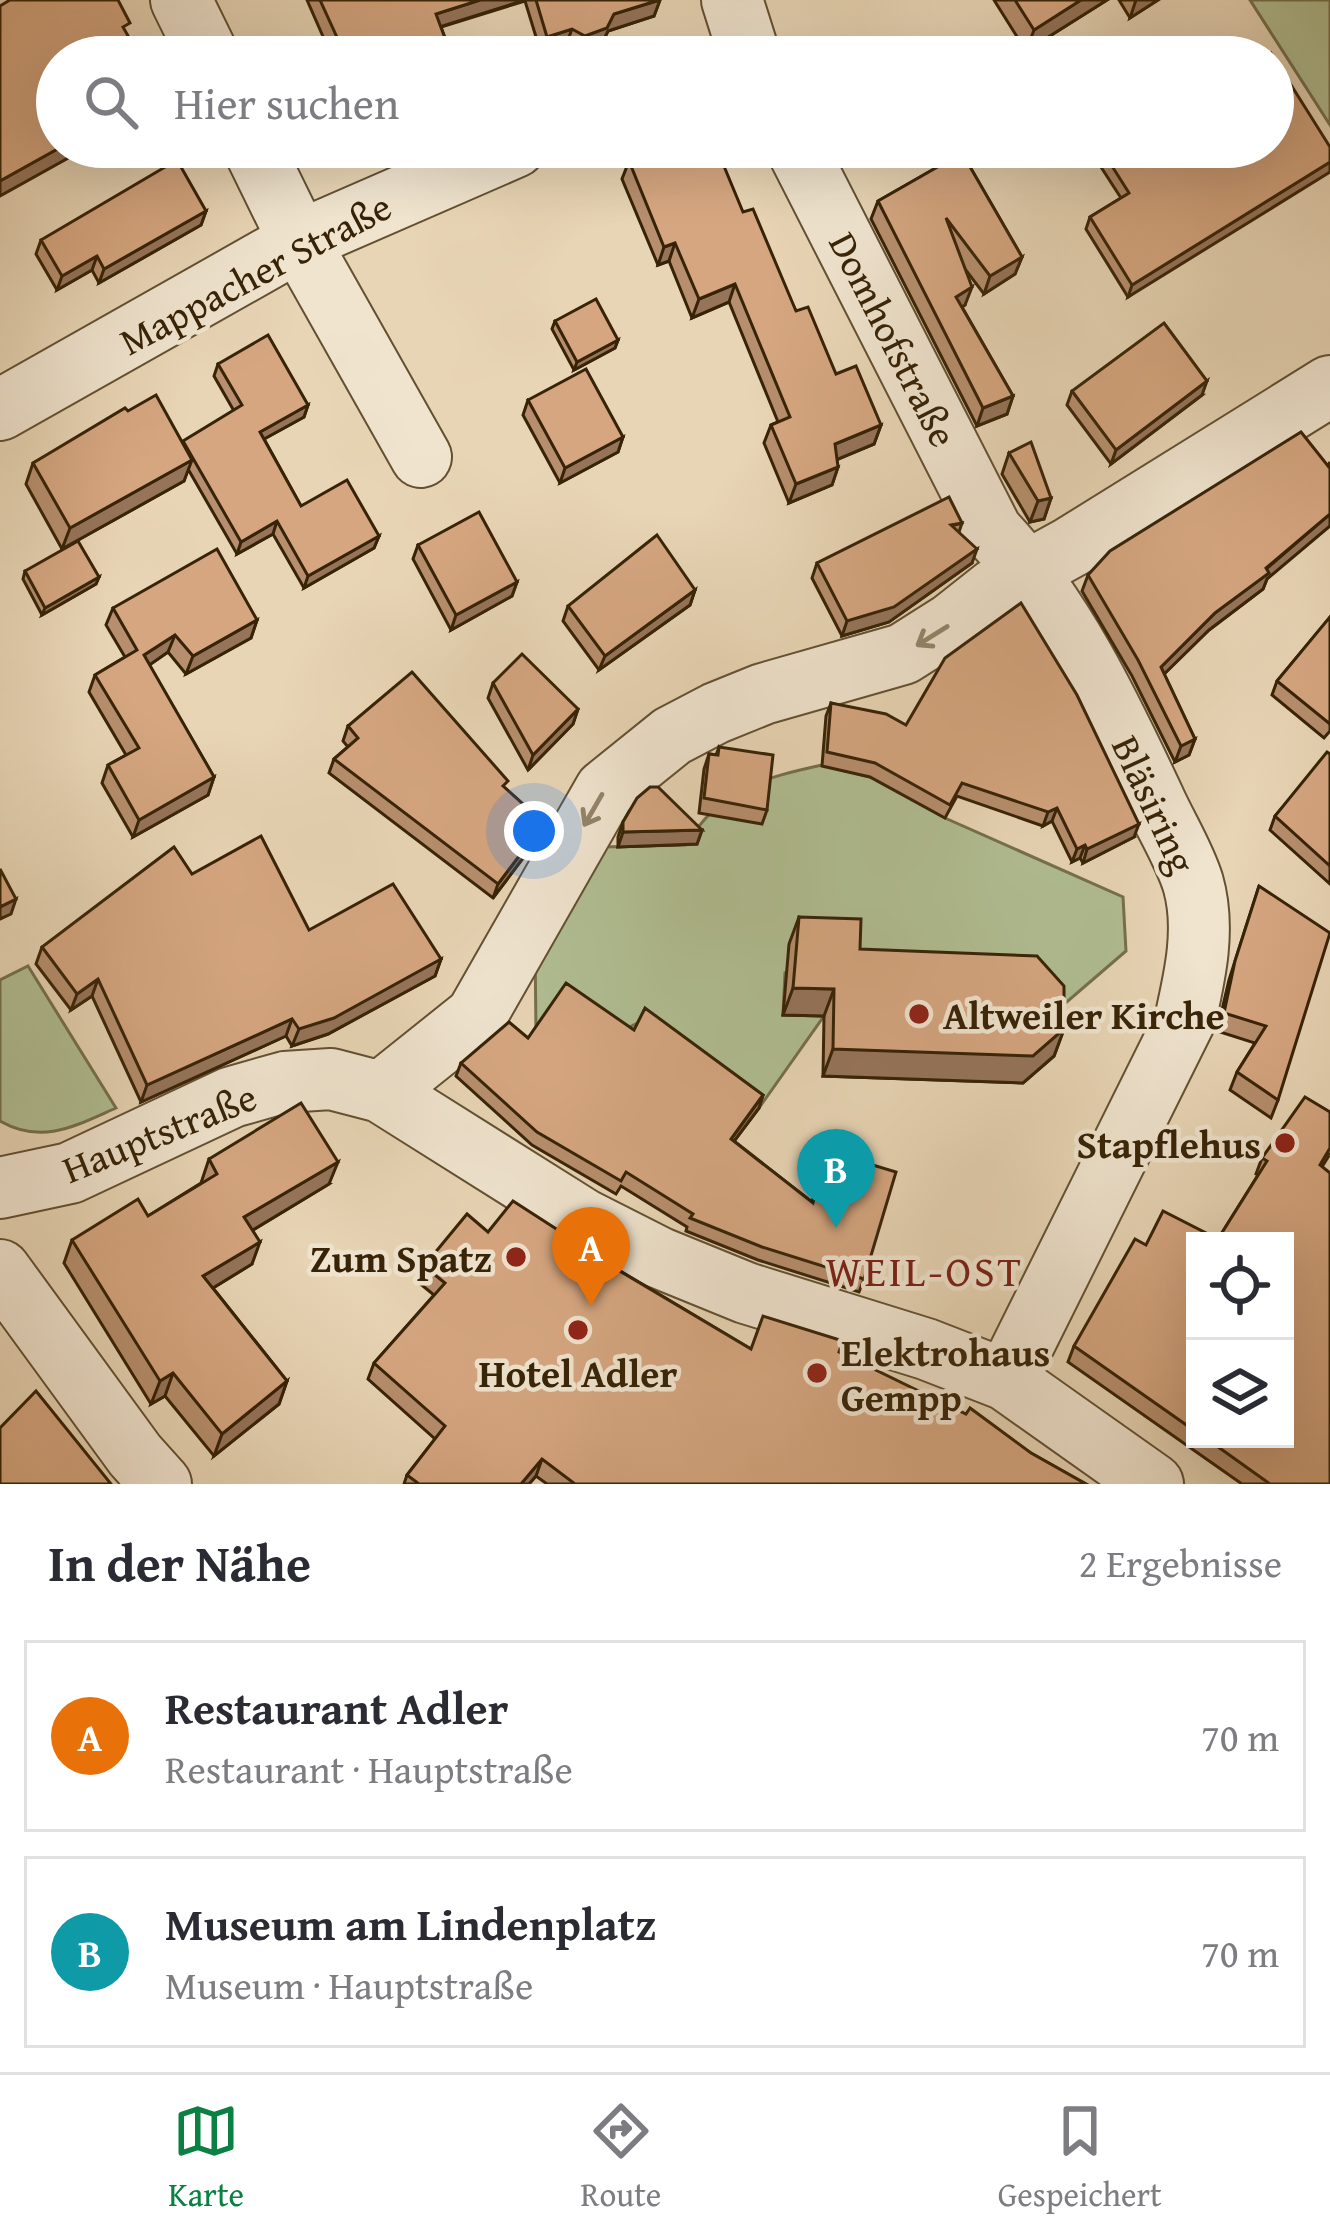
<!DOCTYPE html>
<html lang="de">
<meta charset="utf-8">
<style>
body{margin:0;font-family:"Gentium Book Plus",serif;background:#f2f2f3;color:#2b2b33}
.controls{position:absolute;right:36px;bottom:36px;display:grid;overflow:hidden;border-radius:0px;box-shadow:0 12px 48px #0002}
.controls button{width:108px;height:108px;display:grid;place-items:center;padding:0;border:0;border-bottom:3px solid #e1e1e2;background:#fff;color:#2b2b33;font:60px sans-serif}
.you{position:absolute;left:534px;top:831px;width:42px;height:42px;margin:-30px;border:9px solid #fff;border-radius:50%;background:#1a73e8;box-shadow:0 0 0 18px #1a73e833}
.badge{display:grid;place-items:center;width:78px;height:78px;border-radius:50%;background:#0b8043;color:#fff;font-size:39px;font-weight:700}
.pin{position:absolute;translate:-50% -99px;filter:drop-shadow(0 3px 6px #0008)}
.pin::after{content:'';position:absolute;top:63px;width:42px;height:36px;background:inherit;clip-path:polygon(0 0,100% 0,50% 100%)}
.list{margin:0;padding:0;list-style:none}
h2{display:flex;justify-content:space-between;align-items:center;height:156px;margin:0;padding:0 48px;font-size:51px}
h2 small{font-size:39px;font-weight:400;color:#7c7c81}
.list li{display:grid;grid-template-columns:78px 1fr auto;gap:36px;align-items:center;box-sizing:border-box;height:192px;margin:0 24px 24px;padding:0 24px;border:3px solid #e1e1e2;border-radius:0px}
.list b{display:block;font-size:45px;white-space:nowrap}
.list p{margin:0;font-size:39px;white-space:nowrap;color:#7c7c81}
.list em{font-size:39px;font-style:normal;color:#7c7c81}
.icon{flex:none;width:66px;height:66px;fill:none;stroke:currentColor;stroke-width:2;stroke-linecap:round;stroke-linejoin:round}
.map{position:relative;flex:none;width:1330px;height:1484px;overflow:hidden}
.search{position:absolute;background:#fff;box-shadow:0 12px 48px #0002;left:36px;right:36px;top:36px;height:132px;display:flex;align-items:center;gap:30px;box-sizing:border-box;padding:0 42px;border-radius:66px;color:#7c7c81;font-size:45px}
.sheet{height:588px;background:#fff}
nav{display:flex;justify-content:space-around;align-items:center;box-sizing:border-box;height:168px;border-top:3px solid #e1e1e2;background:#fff;font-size:33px;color:#7c7c81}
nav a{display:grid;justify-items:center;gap:6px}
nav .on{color:#0b8043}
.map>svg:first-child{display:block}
.green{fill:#b0be92;stroke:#74704c;stroke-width:3}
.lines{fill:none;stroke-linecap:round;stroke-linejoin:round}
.minor-casing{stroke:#635032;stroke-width:64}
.minor{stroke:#f0e4cf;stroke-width:60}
.wall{fill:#b78f6e;stroke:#372307;stroke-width:3;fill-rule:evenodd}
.shaded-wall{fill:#95745a;stroke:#372307;stroke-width:3}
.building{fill:#d5a680;stroke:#372307;stroke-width:3}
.oneway{stroke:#94846b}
.poi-dot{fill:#8f2418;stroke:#f0e4cf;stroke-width:4.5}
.labels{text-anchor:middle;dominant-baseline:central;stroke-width:9;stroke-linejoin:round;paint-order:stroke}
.street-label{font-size:39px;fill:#372307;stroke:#f0e4cf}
.poi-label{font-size:39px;font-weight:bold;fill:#372307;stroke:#f0e4cf;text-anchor:start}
.neighbourhood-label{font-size:42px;letter-spacing:3px;fill:#7a1f14;stroke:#f0e4cf}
</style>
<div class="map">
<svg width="1330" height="1484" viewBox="0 0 1330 1484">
<rect width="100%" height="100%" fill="#e8d5b5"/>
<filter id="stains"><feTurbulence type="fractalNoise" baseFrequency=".00167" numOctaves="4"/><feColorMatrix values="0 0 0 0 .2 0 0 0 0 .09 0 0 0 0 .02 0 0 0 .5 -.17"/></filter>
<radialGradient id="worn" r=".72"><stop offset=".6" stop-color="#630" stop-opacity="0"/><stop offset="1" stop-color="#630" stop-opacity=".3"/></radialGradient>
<g class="green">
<polygon points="1250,0 1330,0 1330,125"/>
<path d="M822,765L870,777L945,818L1123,897L1126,951L1054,1013L785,973L783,1014L824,1016L759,1108L640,1022L570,1056L536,1032L535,943L602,847L686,845C719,789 763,778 822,765Z"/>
<path d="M28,966L116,1108C75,1126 42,1145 0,1121V980Z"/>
</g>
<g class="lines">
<defs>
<g id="minor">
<polyline points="181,0 209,57"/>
<polyline points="732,0 750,57"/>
<polyline points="253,147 299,241 421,457"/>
<path d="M796,147L992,531C1063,606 1110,705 1154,799C1166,826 1184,854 1193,883C1206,928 1195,976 1185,1020L1006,1380"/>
<polyline points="0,410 299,241 515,147"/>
<polyline points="381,1092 476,1016 605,790 672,736 716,713 763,694 903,654 952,623 995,589 1071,547 1330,386"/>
<polyline points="0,1188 70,1173 232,1097 285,1082 331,1079 381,1092 583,1219 660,1258 746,1293 926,1349 1006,1380 1153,1484"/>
<polyline points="0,1270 135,1455 161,1484"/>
</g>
</defs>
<use href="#minor" class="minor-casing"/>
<use href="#minor" class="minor"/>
</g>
<g class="wall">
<polygon points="307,0 660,0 654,16 608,31 601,45 579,52 566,45 541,53 525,1 441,27 452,57 332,57"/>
<polygon points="994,0 1107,0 1026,51"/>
<polygon points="1119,0 1158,0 1130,18"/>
<polygon points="1330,147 1128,297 1086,229 1090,217 1121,198 1101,167 1105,155"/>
<polygon points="962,153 1022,257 1015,274 984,294 965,269 965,305 962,307 1013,396 1007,414 977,426 871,219 878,201"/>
<polygon points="629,161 743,212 796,311 836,374 881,425 874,444 837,459 838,467 832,485 789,503 764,443 771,425 778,422 729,302 692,318 669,261 658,265 622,179"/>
<polygon points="206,211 201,225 99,283 92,270 57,290 36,254 41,240"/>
<polygon points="555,321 618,340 615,348 574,370 552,329"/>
<polygon points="218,364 308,405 304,417 264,439 301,506 379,536 374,548 304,588 273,534 237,554 188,469 184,481 62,549 26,484 33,463 128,411 182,443 234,411 214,376"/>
<polygon points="1072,391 1202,395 1111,464 1067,405"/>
<polygon points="528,400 623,437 618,452 560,483 523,415"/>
<polygon points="1009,453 1051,498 1044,519 1030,522 1002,474"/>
<polygon points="962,523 959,532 972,563 889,622 842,636 812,578 817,563"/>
<polygon points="418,545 517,582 512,596 451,630 413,559"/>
<polygon points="25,571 99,577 96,584 42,615 23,579"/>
<polygon points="1088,575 1267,579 1263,589 1209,630 1164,674 1195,739 1189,755 1175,762 1132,676 1082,591"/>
<polygon points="695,590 690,605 599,670 563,621 568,606"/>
<polygon points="113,608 257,620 251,638 186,674 168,652 149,665 214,777 208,795 133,837 102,783 108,765 126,755 89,692 95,675 125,657 106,625"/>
<polygon points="1330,617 1330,731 1324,738 1272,695 1277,681"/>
<polygon points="493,683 578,709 573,724 528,770 488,698"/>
<polygon points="831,703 906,725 1134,837 1083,863 1080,858 1072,862 1052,821 1043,826 957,796 945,818 870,777 822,766 826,716"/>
<polygon points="348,726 505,788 544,823 539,837 493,898 329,773 334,759 348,747 343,741"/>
<polygon points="719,747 767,810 762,824 699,813 704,769 709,754 716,755"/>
<polygon points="1330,754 1330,884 1270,830 1275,816"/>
<polygon points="623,822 702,830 697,844 618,847 618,837"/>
<polygon points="192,874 309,930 441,959 435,976 328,1034 292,1046 286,1036 141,1102 92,996 71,1010 36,964 42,947"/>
<polygon points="1259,886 1278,1100 1271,1118 1230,1090 1237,1072 1255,1043 1217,1031 1229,980"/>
<polygon points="799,917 860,949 1064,1029 1054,1056 1023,1083 823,1076 824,1016 783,1015 789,944"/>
<polygon points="634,1030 763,1095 759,1108 734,1141 812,1202 826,1151 864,1279 859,1292 758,1260 686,1231 687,1227 621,1186 616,1194 532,1145 456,1076 461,1063 528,1038"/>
<path d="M1330,1154L1322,1167L1330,1484H1242L1068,1362L1074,1346L1146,1245L1218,1239L1258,1175L1256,1174L1262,1158ZM1195,1241L1285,1439H1195Z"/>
<polygon points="209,1159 329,1184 253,1230 252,1264 213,1288 287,1381 279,1404 214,1456 165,1396 151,1404 64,1263 72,1240 148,1216 201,1183"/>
<polygon points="488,1232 560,1235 751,1349 839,1352 1031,1453 1086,1484 547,1484 536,1476 529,1484 404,1484 407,1475 435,1439 368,1379 374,1363 434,1295 418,1282 424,1266"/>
</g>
<g class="shaded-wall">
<polygon points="480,0 525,0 430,30 436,14"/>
<polygon points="660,0 654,16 608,31 601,45 579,52 585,36 614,14"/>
<polygon points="1081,0 1107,0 1026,51 1034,30"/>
<polygon points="1136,0 1158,0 1130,18"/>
<polygon points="572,29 566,45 541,53 547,37"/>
<polygon points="61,147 88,147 0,196 0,181"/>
<polygon points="1330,162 1330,172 1128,297 1132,285"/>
<polygon points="206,211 201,225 99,283 104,269"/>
<polygon points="675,243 669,261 658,265 664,247"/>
<polygon points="97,256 92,270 57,290 62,276"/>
<polygon points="1022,257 1015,274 984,294 990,276"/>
<polygon points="735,284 729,302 692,318 699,299"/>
<polygon points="972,287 965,305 949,315 956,297"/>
<polygon points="618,340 615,348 574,370 577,362"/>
<polygon points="1207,381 1202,395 1111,464 1116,450"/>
<polygon points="1013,396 1007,414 977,426 983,408"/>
<polygon points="308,405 304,417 255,444 260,432"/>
<polygon points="881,425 874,444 829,463 835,444"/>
<polygon points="623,437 618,452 560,483 565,468"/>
<polygon points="192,460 184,481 62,549 70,528"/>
<polygon points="838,467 832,485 789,503 796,484"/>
<polygon points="1051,498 1044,519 1030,522 1038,501"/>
<polygon points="1330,514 1330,526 1267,579 1263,589 1209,630 1155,683 1161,667 1215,613"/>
<polygon points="277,521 273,534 237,554 241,542"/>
<polygon points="379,536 374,548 304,588 308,576"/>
<polygon points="977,549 972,563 889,622 842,636 847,621"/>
<polygon points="99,577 96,584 42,615 45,608"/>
<polygon points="517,582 512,596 451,630 456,615"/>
<polygon points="695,590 690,605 599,670 605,656"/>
<polygon points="257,620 251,638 186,674 193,656"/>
<polygon points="175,635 168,652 138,673 144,655"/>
<polygon points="578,709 573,724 528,770 533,755"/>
<polygon points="1195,739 1189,755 1175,762 1181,746"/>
<polygon points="214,777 208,795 133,837 139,820"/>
<polygon points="1057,808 1052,821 1043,826 1048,812"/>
<polygon points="544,823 539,837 493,898 498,884"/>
<polygon points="1139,824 1134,837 1083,863 1087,849"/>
<polygon points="702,830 697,844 618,847 623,832"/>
<polygon points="1085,845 1080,858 1072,862 1077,849"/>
<polygon points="16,899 11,914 0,919 0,907"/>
<polygon points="441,959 435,976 328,1034 292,1046 299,1029"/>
<polygon points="98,979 92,996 71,1010 77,994"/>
<polygon points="793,988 834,989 824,1016 783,1015"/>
<polygon points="292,1019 286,1036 141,1102 147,1085"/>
<polygon points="1064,1029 1054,1056 1023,1083 823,1076 833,1049"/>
<polygon points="763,1095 759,1108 726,1152 731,1139"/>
<polygon points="338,1162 329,1184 236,1240 244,1217"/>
<polygon points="260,1242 252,1264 195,1299 203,1276"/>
<polygon points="173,1373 165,1396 151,1404 160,1381"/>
<polygon points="287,1381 279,1404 214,1456 222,1434"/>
<polygon points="542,1459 536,1476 529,1484 521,1484"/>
</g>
<g class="building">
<polygon points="10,0 118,0 130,23 123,27 140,57 57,57 57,147 61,147 0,181 0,6"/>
<polygon points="320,0 480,0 436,14 452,57 346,57"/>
<polygon points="536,0 659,0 614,14 607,28 585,36 572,29 547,37"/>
<polygon points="1015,0 1081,0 1034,30"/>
<polygon points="1271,53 1330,147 1330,162 1132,285 1090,217 1129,193 1105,155 1118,147 1273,147 1273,57 1265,57"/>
<polygon points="663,147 716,147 743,212 753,209 796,311 808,307 836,374 856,366 881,425 835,444 838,467 796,484 771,425 790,417 735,284 699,299 675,243 664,247 629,161"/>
<polygon points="962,153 1022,257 990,276 946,218 972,287 956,297 1013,396 983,408 878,201"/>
<polygon points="177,160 206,211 104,269 97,256 62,276 41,240"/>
<polygon points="596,299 618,340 577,362 555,321"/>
<polygon points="1164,323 1207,381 1116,450 1072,391"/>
<polygon points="268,335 308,405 260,432 301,506 347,480 379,536 308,576 277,521 241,542 183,441 242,405 218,364"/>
<polygon points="586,369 623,437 565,468 528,400"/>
<polygon points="156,395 192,460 70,528 33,463 125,408 128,411"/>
<polygon points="1301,432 1328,466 1330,462 1330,514 1266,568 1269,573 1215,613 1161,667 1195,739 1181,746 1138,660 1088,575 1110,551"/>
<polygon points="1031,442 1051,498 1038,501 1009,453"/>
<polygon points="949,497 962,523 951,525 977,549 894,607 847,621 817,563"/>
<polygon points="479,512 517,582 456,615 418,545"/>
<polygon points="657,535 695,590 605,656 568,606"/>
<polygon points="78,541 99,577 45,608 25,571"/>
<polygon points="217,549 257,620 193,656 175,635 144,655 214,777 139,820 108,765 139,748 95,675 137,650 113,608"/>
<polygon points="1021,603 1077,695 1139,824 1087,849 1085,845 1077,849 1057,808 1048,812 962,783 950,805 875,763 827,752 831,703 886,714 906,725 945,658"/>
<polygon points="1330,617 1330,724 1277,681"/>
<polygon points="522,654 578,709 533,755 493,683"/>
<polygon points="412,672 508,781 503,786 544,823 498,884 334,759 358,738 348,726"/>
<polygon points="719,747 773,755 767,810 704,798 709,754 718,755"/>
<polygon points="1327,752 1330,754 1330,866 1275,816"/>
<polygon points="650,787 658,787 702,830 623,832 623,822 637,798"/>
<polygon points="261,836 309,930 393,884 441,959 334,1018 299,1029 292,1019 147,1085 98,979 77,994 42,947 174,847 192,874"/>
<polygon points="0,869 16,899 0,907"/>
<polygon points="1259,886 1330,933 1278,1100 1237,1072 1266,1026 1224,1013 1235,961"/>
<polygon points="799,917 861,919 860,949 1037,956 1064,986 1064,1029 1033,1056 833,1049 834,989 793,988"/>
<polygon points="566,983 634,1030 645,1008 763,1095 731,1139 813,1203 826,1151 829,1152 831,1146 846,1157 896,1172 864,1279 762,1247 690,1218 693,1214 626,1172 621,1181 537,1132 461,1063 509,1022 528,1038"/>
<polygon points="1305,1097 1330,1112 1330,1148 1320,1165 1330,1173 1330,1484 1270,1484 1207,1439 1285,1439 1285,1241 1195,1241 1195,1431 1074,1346 1135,1239 1146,1245 1163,1211 1218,1239 1267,1161 1262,1158"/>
<polygon points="301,1103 338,1162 244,1217 260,1242 203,1276 287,1381 222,1434 173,1373 160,1381 72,1240 138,1199 148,1216 217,1174 209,1159"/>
<polygon points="513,1201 561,1232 559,1235 751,1349 763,1316 843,1341 839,1352 966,1414 970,1408 1031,1453 1086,1484 575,1484 542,1459 521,1484 419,1484 407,1475 445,1426 374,1363 445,1283 424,1266 467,1214 488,1232"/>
<polygon points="36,1391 111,1484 0,1484 0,1428"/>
</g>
<defs><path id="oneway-shaft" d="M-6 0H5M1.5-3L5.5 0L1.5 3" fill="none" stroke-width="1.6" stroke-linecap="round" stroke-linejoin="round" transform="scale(3)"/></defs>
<g class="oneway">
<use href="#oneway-shaft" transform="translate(932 636) rotate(148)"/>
<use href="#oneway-shaft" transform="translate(593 810) rotate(120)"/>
</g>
<g class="poi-dot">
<circle cx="919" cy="1014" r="12"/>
<circle cx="1285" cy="1143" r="12"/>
<circle cx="516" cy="1257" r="12"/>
<circle cx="578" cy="1330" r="12"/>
<circle cx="817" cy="1373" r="12"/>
</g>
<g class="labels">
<g class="street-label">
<text transform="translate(255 273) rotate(-28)">Mappacher Straße</text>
<text transform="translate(894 339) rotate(63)">Domhofstraße</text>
<text transform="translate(1155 804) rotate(65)">Bläsiring</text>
<text transform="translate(159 1132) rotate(-22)">Hauptstraße</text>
</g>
<g class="poi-label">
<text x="943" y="1014">Altweiler Kirche</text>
<text x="1261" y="1143" text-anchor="end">Stapflehus</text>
<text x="492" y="1257" text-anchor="end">Zum Spatz</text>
<text x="841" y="1351">Elektrohaus<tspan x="841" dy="45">Gempp</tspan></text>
<text x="578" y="1372" text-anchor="middle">Hotel Adler</text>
</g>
<g class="neighbourhood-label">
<text x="925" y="1270">WEIL-OST</text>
</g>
</g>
<rect width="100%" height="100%" filter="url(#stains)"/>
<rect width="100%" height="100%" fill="url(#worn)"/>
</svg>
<div class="controls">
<button><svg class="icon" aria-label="locate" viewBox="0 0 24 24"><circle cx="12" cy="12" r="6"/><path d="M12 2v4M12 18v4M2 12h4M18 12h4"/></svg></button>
<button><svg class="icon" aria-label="layers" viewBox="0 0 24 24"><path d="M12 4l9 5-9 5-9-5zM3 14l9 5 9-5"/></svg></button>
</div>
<div class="you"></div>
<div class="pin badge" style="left:591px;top:1306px;background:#e8710a">A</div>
<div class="pin badge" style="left:836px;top:1228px;background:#0f9aa8">B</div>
<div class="search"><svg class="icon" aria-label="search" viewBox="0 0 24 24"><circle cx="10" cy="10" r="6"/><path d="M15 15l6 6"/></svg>Hier suchen</div>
</div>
<section class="sheet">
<h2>In der Nähe<small>2 Ergebnisse</small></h2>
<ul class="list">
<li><span class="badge" style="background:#e8710a">A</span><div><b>Restaurant Adler</b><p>Restaurant · Hauptstraße</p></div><em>70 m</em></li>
<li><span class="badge" style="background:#0f9aa8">B</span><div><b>Museum am Lindenplatz</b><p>Museum · Hauptstraße</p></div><em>70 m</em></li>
</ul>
</section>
<nav>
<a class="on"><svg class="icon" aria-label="map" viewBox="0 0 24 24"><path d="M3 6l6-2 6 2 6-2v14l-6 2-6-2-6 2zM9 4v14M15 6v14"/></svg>Karte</a>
<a><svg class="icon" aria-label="directions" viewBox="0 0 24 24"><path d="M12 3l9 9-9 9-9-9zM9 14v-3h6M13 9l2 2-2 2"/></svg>Route</a>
<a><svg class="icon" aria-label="saved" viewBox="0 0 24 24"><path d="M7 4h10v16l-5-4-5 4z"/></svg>Gespeichert</a>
</nav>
